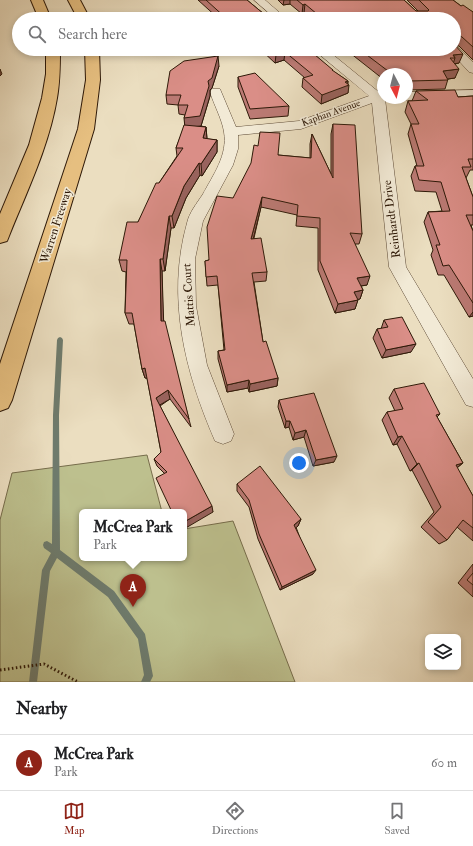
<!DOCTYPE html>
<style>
body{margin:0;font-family:"IM FELL Double Pica",serif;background:#f6f6f6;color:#202124}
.controls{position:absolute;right:12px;bottom:12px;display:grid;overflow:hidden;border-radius:6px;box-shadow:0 2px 6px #0003}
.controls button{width:36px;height:36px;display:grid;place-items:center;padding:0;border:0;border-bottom:1px solid #e0e0e0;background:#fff;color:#202124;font:20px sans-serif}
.compass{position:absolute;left:377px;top:68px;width:36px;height:36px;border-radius:50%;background:#fff;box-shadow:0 2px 6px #0003;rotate:173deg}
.you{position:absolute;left:299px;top:463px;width:14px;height:14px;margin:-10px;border:3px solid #fff;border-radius:50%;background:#1a73e8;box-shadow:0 0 0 6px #1a73e833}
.badge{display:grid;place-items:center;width:26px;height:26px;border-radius:50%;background:#8f2418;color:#fff;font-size:13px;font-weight:700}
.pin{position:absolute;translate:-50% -33px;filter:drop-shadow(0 1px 2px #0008)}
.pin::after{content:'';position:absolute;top:21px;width:14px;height:12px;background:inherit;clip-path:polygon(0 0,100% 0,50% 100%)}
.popup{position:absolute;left:79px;top:509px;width:108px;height:52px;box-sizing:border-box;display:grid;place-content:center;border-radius:6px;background:#fff;filter:drop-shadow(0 1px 3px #0005);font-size:13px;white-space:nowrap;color:#757577}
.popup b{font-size:15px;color:#202124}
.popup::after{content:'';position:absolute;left:50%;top:100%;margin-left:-8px;border:8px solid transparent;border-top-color:#fff}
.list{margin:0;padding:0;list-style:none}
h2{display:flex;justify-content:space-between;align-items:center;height:52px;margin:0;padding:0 16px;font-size:17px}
h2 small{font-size:13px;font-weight:400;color:#757577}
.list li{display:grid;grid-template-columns:26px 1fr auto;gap:12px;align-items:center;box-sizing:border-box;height:56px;padding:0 16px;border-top:1px solid #e0e0e0}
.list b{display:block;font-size:15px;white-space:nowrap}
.list p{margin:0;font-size:13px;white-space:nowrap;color:#757577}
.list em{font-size:13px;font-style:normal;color:#757577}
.icon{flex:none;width:22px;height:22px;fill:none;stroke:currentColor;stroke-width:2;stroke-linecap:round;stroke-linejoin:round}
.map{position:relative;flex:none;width:473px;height:682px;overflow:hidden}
.search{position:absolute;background:#fff;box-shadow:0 2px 6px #0003;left:12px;right:12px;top:12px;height:44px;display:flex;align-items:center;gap:10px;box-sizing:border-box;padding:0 14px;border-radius:22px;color:#757577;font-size:15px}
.sheet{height:108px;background:#fff}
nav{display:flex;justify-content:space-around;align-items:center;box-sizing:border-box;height:56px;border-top:1px solid #e0e0e0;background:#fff;font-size:11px;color:#757577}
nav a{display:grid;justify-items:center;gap:2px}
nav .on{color:#8f2418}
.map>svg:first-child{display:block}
.green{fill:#bdc08e;stroke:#766c4b}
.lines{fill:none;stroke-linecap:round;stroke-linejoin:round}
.stream{fill:#6e7b6d;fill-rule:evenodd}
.street-casing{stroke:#5d4a36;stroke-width:1}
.highway-casing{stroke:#2e1908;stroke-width:2}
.path{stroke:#2e1908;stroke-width:3;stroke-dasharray:1.5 2.5;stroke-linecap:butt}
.street{fill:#f2ead6;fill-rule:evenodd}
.highway{fill:#e6bf80;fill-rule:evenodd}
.wall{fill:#bb7a74;stroke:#2e1908}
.shaded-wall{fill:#99635e;stroke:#2e1908}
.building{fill:#da8e87;stroke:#2e1908}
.labels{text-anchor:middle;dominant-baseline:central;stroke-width:3;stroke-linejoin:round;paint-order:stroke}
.far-street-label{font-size:10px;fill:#2e1908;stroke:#f2ead6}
.street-label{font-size:12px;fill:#2e1908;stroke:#f2ead6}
</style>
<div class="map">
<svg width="473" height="682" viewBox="0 0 473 682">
<rect width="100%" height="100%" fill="#ebdec0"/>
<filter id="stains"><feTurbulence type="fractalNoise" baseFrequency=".005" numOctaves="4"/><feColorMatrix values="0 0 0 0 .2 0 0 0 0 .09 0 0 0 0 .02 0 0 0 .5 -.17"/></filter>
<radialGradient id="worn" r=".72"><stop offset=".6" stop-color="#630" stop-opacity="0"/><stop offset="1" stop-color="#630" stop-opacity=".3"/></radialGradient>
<polygon class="green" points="147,455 162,512 82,512 82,558 184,558 184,529 233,521 295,682 0,682 0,520 12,473"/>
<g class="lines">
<polygon class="stream" points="60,337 62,338 63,340 59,415 60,550 114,591 145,634 153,676 150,682 141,682 144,675 138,639 108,597 57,558 50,571 37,682 29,682 42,570 51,553 44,548 43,545 44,542 47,541 52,544 53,415 57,340 58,338"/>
<defs>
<g id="street">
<polygon points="254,0 265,0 287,19 276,19"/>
<polygon points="454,46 458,47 473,62 473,73 469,72 450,51 448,49 454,49"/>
<path d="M313,49H326L380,93L383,92V98H388L385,99L406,267L473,379V407L466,405L389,267L372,103L301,129L238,135V149L233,165L203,221L195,259L196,306L207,365L234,434L231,441L223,444L215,441C185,372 166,298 187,223C189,213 197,203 203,194C213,175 228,155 224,132C222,119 214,105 210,92L212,89H220L236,127L299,121L369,96Z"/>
<polygon points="473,90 473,98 407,100 402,98 407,98 407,92"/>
</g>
<g id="highway">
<polygon points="31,0 43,0 51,19 39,19"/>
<polygon points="68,0 80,0 90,19 78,19"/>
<path d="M46,49H60C60,65 60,81 57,98C49,146 27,191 9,236L7,241L0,243V214L29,145L42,98L46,74Z"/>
<polygon points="85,49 99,49 100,80 94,129 12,400 8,408 0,411 0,364 78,129 86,80"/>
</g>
</defs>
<use href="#street" class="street-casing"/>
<use href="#highway" class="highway-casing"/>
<polyline class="path" points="0,670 44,664 78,682"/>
<use href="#street" class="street"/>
<use href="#highway" class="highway"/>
</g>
<g class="wall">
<polygon points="198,0 247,0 270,19 219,19"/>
<polygon points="278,0 404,0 416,11 418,11 407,0 453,0 461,6 473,12 473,60 459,46 454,45 459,63 455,64 455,78 448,79 445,89 407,90 407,91 407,74 383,74 383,79 345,49 454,49 454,19 311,19 304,13 302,14 290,4 283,5"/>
<polygon points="214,49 231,49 219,53"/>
<polygon points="260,49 308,49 333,71 348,81 348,93 321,104 302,87 303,78 305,78 284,60 275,63"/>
<polygon points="219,66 212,88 210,90 210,96 201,126 206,127 207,139 217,140 217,152 202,176 200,175 186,198 174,228 171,228 165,271 162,271 163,321 191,427 170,399 160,406 213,512 164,473 157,466 154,459 161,452 147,378 145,378 142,369 134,324 129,324 125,313 126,272 122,271 119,260 138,222 159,183 177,156 176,148 185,125 185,115 179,114 178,105 167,104 166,95"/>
<polygon points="238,77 289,106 288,116 250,119 238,87"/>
<polygon points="416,91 458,97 473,96 473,170 470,170 466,178 473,197 473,225 471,225 473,231 473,316 469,317 444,275 438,275 431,255 433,250 424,222 428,212 442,211 436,192 415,191 411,176 415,166 417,166 408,134 411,124 405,112 408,101 412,101"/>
<polygon points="333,124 362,234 359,244 355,244 367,285 361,286 363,290 360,299 358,299 355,309 335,313 318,270 318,228 296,226 297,215 261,207 254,238 267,272 266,281 254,282 263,342 278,378 277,386 249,392 248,388 227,392 218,359 218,351 224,350 218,285 207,286 205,261 209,260 233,198 278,155 310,158 310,144 312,134 331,174 331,134"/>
<polygon points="384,320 411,352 382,358 373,338 377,329 381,329"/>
<polygon points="394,389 440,414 437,417 463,463 457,468 473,496 473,541 457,527 447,540 439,544 421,527 434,512 412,470 410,471 397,444 393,445 382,420 387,412 395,411 389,398"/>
<polygon points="279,400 334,462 313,466 304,437 293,440 289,427 285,428 278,407"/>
<polygon points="237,484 301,519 298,526 296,527 313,574 280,590 258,539 249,507 237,491"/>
<polygon points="473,564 473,597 458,583"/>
</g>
<g class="shaded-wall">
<polygon points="284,0 290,0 290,4 283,5"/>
<polygon points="305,4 304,13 302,14 303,5"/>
<polygon points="458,35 454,45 454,39"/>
<polygon points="219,49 231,49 219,53"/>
<polygon points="285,52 284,60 275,63 276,55"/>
<polygon points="463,54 459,63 453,64 455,58 453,55"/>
<polygon points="218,56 219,66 212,88 210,90 210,96 201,126 185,128 184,118"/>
<polygon points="0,69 2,74 0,76"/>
<polygon points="459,69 455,78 440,80 443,71"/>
<polygon points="348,81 347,86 349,85 348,93 321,104 322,95"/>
<polygon points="206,127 207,139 203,138"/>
<polygon points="217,140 217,152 202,176 201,164"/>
<polygon points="199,163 200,175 186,198 174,228 172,216 184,186"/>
<polygon points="262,197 261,207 251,248 251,239"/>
<polygon points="169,216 171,228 165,271 163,259"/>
<polygon points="160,259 162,271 164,332 161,321"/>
<polygon points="370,276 367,285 354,287 357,278"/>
<polygon points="363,290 360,299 351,301 354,292"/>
<polygon points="358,300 355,309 335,313 338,304"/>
<polygon points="473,312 473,316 469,317"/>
<polygon points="416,344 411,352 382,358 386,350"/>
<polygon points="145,368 148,378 145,378 142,369"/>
<polygon points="278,378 277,386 249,392 250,384"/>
<polygon points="249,380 248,388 227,392 227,385"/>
<polygon points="168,390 170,399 158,406 156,398"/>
<polygon points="286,421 290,421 289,427 285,428"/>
<polygon points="306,430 304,437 293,440 295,433"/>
<polygon points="402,436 397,444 393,445 398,437"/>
<polygon points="337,456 334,462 313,466 316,460"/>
<polygon points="419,463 412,470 410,471 417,464"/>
<polygon points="463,463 455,469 456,465"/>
<polygon points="212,506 213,512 184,529 184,522"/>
<polygon points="301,519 298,526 292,531 294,525"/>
<polygon points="316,570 313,574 280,590 282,587"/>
</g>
<g class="building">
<polygon points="206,0 247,0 270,19 227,19"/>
<polygon points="297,0 404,0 416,11 428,11 429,10 419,0 453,0 461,6 463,5 473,12 473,47 462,37 458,35 456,38 454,39 454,19 323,19 305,4 303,5"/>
<polygon points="454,44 463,54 453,55 455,58 450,58 459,69 443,71 448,80 410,81 408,87 407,86 407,74 392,74 359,49 454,49"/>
<polygon points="270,49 308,49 333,70 332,70 348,81 345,82 349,85 322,95 303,78 313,75 285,52 276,55"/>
<polygon points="218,56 212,78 208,81 209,86 200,116 184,118 188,105 178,105 181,95 166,95 170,71 184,61"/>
<polygon points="255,73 289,106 250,109 238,77"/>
<polygon points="455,90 458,97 473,96 473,159 468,159 471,167 462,167 473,197 473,215 466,215 473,231 473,303 449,265 443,266 436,245 440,245 428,212 450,211 441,182 419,180 415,166 424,166 411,124 419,124 408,101 428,100 416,91"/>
<polygon points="333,124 355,125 362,234 350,233 370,276 357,278 363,290 354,292 358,300 338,304 320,261 320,218 297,216 298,205 262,197 251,239 261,238 267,272 252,273 263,342 266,341 278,378 250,384 249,380 227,385 218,351 225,350 217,276 206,277 205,261 209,260 207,227 217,196 233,198 251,163 254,145 258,146 260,132 280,133 278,155 311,158 312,134 333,178"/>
<polygon points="184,125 206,127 203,138 217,140 201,164 199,163 184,186 172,216 169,216 163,259 160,259 161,321 165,321 189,419 168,390 156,398 212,506 184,522 184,512 172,512 156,478 167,472 154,459 161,452 145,368 142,369 132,313 125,313 127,260 119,260 127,222 138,222 156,183 159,183 183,148 176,148"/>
<polygon points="402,317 416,344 386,350 377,329 388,327 384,320"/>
<polygon points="424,383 440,414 436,415 463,463 456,465 473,496 473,528 463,520 447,540 428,522 441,507 419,463 417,464 402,436 398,437 387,412 403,409 394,389"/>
<polygon points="314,393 337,456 316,460 306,430 295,433 290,421 286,421 279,400"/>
<polygon points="260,466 301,519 294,525 316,570 282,587 259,534 249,500 237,484"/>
<polygon points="473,573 473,585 467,580"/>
</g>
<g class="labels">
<g class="far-street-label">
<text transform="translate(331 113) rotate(-20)">Kaphan Avenue</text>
</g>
<g class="street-label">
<text transform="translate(392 219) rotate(-97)">Reinhardt Drive</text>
<text transform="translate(56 226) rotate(-72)">Warren Freeway</text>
<text transform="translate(189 295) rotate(-94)">Mattis Court</text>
</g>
</g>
<rect width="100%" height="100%" filter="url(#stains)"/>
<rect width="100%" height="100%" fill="url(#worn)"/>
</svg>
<div class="controls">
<button><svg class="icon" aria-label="layers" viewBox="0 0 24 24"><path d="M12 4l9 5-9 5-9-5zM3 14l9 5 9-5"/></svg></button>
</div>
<svg class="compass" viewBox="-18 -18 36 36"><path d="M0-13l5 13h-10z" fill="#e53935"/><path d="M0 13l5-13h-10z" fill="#757577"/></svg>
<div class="you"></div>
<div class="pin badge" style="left:133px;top:607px">A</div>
<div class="popup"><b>McCrea Park</b>Park</div>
<div class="search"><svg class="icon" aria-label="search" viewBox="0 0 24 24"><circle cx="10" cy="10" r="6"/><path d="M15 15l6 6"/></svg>Search here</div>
</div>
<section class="sheet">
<h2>Nearby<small></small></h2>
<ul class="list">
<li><span class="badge">A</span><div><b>McCrea Park</b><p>Park</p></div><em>60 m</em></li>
</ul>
</section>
<nav>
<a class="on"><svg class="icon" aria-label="map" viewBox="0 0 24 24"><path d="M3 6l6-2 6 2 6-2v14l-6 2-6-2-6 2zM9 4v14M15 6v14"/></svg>Map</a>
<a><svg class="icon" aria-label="directions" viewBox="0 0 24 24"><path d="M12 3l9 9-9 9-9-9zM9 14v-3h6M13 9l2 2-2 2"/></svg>Directions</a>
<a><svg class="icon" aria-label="saved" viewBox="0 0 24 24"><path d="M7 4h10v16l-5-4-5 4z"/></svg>Saved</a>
</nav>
